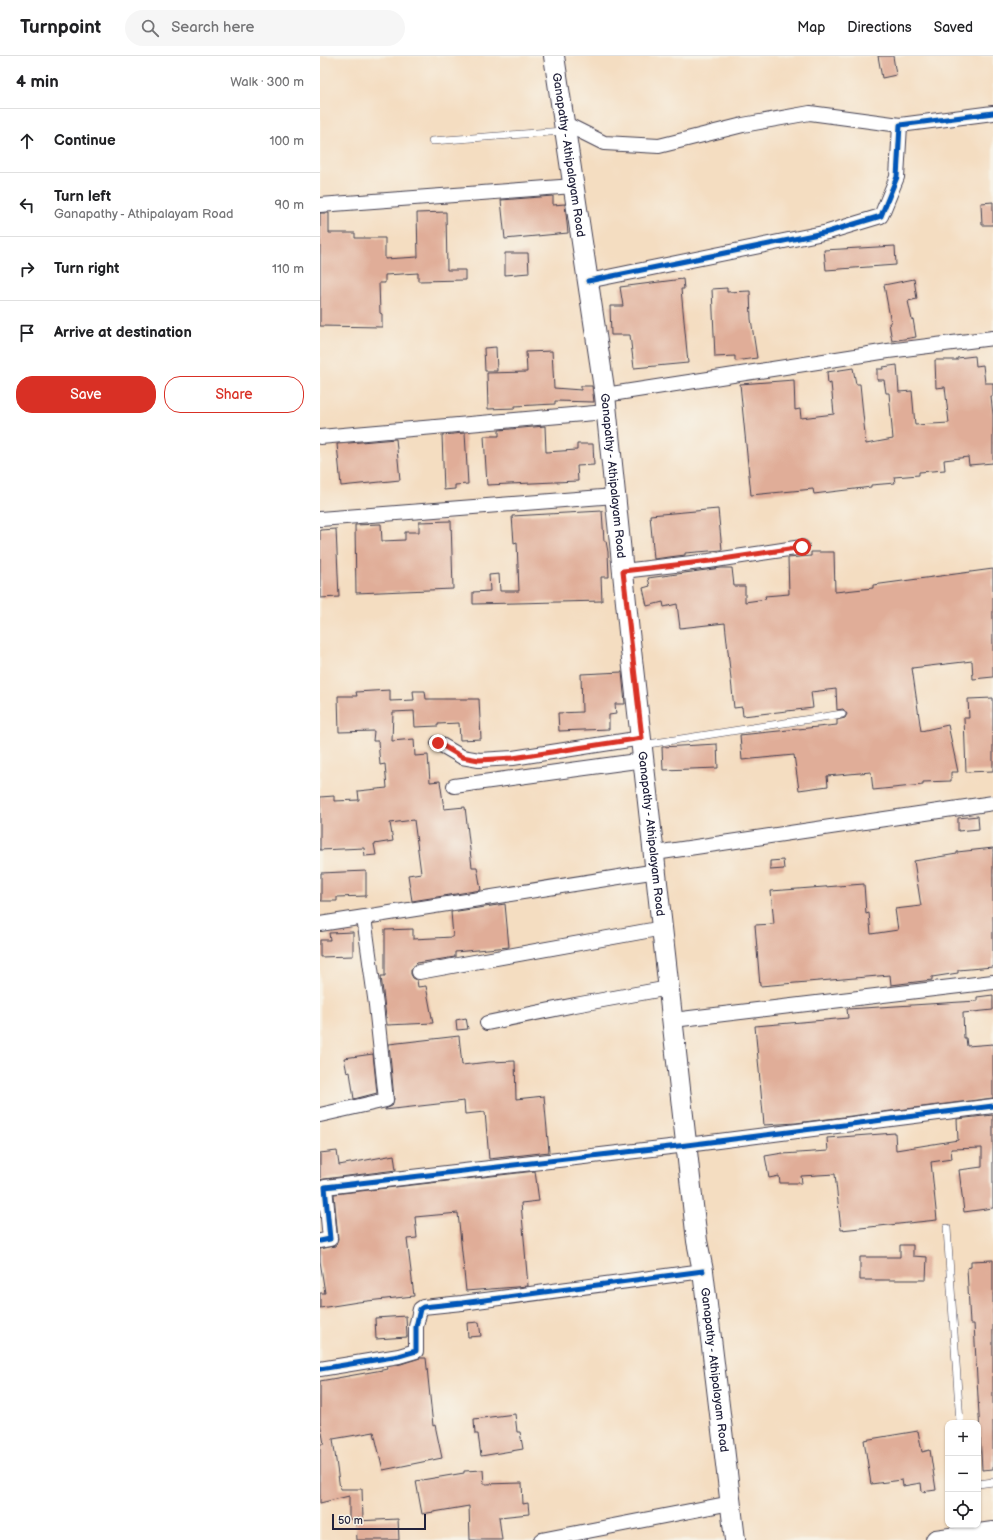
<!DOCTYPE html>
<meta charset="utf-8">
<style>
body{margin:0;font-family:"Balsamiq Sans",sans-serif;background:#f6f6f6;color:#202124}
.controls{position:absolute;right:12px;bottom:12px;display:grid;overflow:hidden;border-radius:8px;box-shadow:0 1px 3px #0004}
.controls button{width:36px;height:36px;display:grid;place-items:center;padding:0;border:0;border-bottom:1px solid #e0e0e0;background:#fff;color:#202124;font:20px sans-serif}
.scale{position:absolute;left:12px;bottom:10px;width:94px;box-sizing:border-box;padding-left:4px;border:2px solid #22223b;border-top:0;font-size:11px;line-height:14px;white-space:nowrap;color:#22223b;-webkit-text-stroke:3px #f7f3e8;paint-order:stroke}
.stop{position:absolute;width:12px;height:12px;margin:-9px;border:3px solid #d93025;border-radius:50%;background:#fff}
.stop.end{background:#d93025;border-color:#fff;box-shadow:0 1px 4px #0008}
.list{margin:0;padding:0;list-style:none}
h2{display:flex;justify-content:space-between;align-items:center;height:52px;margin:0;padding:0 16px;font-size:17px}
h2 small{font-size:13px;font-weight:400;color:#757577}
.list li{display:grid;grid-template-columns:26px 1fr auto;gap:12px;align-items:center;box-sizing:border-box;height:64px;padding:0 16px;border-top:1px solid #e0e0e0}
.list b{display:block;font-size:15px;white-space:nowrap}
.list p{margin:0;font-size:13px;white-space:nowrap;color:#757577}
.list em{font-size:13px;font-style:normal;color:#757577}
.actions{display:flex;gap:8px;padding:12px 16px}
.actions a{flex:1;padding:9px 0;border:1px solid #d93025;border-radius:16px;text-align:center;font-size:14px;color:#d93025}
.actions .main{background:#d93025;color:#fff}
.icon{flex:none;width:22px;height:22px;fill:none;stroke:currentColor;stroke-width:2;stroke-linecap:round;stroke-linejoin:round}
.map{position:relative;flex:none;width:673px;height:1484px;overflow:hidden}
header{display:flex;align-items:center;gap:24px;box-sizing:border-box;height:56px;padding:0 20px;background:#fff;border-bottom:1px solid #e0e0e0}
header strong{font-size:19px}
nav{display:flex;gap:22px;margin-inline-start:auto;font-size:14px}
.search{width:280px;height:36px;background:#f6f6f6;display:flex;align-items:center;gap:10px;box-sizing:border-box;padding:0 14px;border-radius:22px;color:#757577;font-size:15px}
main{display:flex}
aside{flex:1;background:#fff}
.map>svg:first-child{display:block}
.building{fill:#e0ad98}
.lines{fill:none;stroke-linecap:round;stroke-linejoin:round}
.lane-casing{stroke:#423e4f;stroke-width:8}
.street-casing{stroke:#423e4f;stroke-width:16}
.secondary-casing{stroke:#423e4f;stroke-width:22}
.lane{stroke:#fff;stroke-width:7}
.street{stroke:#fff;stroke-width:14}
.secondary{stroke:#fff;stroke-width:20}
.cycleway-casing{stroke:#f7f3e8;stroke-width:8}
.cycleway{stroke:#0057b8;stroke-width:5}
.route{stroke:#d93025;stroke-width:5}
.labels{text-anchor:middle;dominant-baseline:central;stroke-width:4;stroke-linejoin:round;paint-order:stroke}
.street-label{font-size:12px;fill:#22223b;stroke:#f7f3e8}
</style>
<header>
<strong>Turnpoint</strong>
<div class="search"><svg class="icon" aria-label="search" viewBox="0 0 24 24"><circle cx="10" cy="10" r="6"/><path d="M15 15l6 6"/></svg>Search here</div>
<nav><a>Map</a><a>Directions</a><a>Saved</a></nav>
</header>
<main>
<aside>
<h2>4 min<small>Walk · 300 m</small></h2>
<ul class="list">
<li><svg class="icon" aria-label="ahead" viewBox="0 0 24 24"><path d="M12 20V5M6 11l6-6 6 6"/></svg><div><b>Continue</b></div><em>100 m</em></li>
<li><svg class="icon" aria-label="left" viewBox="0 0 24 24"><path d="M17 20v-9H6M10 6l-5 5 5 5"/></svg><div><b>Turn left</b><p>Ganapathy - Athipalayam Road</p></div><em>90 m</em></li>
<li><svg class="icon" aria-label="right" viewBox="0 0 24 24"><path d="M7 20v-9h11M14 6l5 5-5 5"/></svg><div><b>Turn right</b></div><em>110 m</em></li>
<li><svg class="icon" aria-label="arrive" viewBox="0 0 24 24"><path d="M6 21V4h12l-3 4 3 4H6"/></svg><div><b>Arrive at destination</b></div></li>
</ul>
<div class="actions"><a class="main">Save</a><a>Share</a></div>
</aside>
<div class="map">
<svg width="673" height="1484" viewBox="0 0 673 1484">
<rect width="100%" height="100%" fill="#f7f3e8"/>
<filter id="ink" filterUnits="userSpaceOnUse"><feTurbulence type="fractalNoise" baseFrequency=".025" numOctaves="2"/><feDisplacementMap in="SourceGraphic" scale="8" xChannelSelector="R" yChannelSelector="G"/><feConvolveMatrix kernelMatrix="1 2 1 2 8 2 1 2 1" color-interpolation-filters="sRGB"/></filter>
<filter id="wash" filterUnits="userSpaceOnUse"><feTurbulence type="fractalNoise" baseFrequency=".012" numOctaves="4" result="noise"/><feDisplacementMap in="SourceGraphic" scale="16" xChannelSelector="R" yChannelSelector="G"/><feGaussianBlur stdDeviation="0.9" result="paint"/><feColorMatrix in="noise" values="0 0 0 0 0 0 0 0 0 0 0 0 0 0 0 0 0 1.4 0 .05"/><feComposite in="paint" operator="in"/></filter>
<g filter="url(#wash)">
<rect width="100%" height="100%" fill="#f4ddc1"/>
<g id="blocks">
<g class="building">
<polygon points="558,0 573,0 576,19 562,22"/>
<polygon points="233,140 233,149 245,148 248,177 185,183 181,144"/>
<polygon points="673,146 673,169 662,169 661,147"/>
<polygon points="126,156 127,214 145,214 145,224 98,225 98,217 65,219 65,227 59,227 60,257 62,258 62,271 0,270 0,157 9,157 9,177 35,177 35,182 65,182 65,203 98,201 97,157"/>
<polygon points="575,190 576,209 506,214 504,194"/>
<polygon points="185,197 208,197 209,217 185,219"/>
<polygon points="363,223 364,233 361,233 368,307 314,312 310,279 291,279 290,250 303,250 300,231"/>
<polygon points="594,223 597,243 588,245 592,264 593,263 596,281 572,285 569,267 571,267 564,229"/>
<polygon points="407,232 407,236 430,235 431,263 437,302 415,305 415,300 395,301 392,233"/>
<polygon points="176,291 177,315 165,315 164,292"/>
<polygon points="232,295 234,332 261,334 261,330 272,330 274,346 235,345 235,348 195,350 195,352 168,353 167,317 207,316 206,296"/>
<polygon points="655,300 656,310 663,309 665,327 673,327 673,340 671,340 673,359 673,407 649,409 648,401 624,404 625,414 599,416 599,419 574,421 575,427 551,429 551,431 494,438 493,433 431,439 420,328 474,324 475,354 480,353 481,362 514,358 511,327 508,328 507,316 533,312 536,328 540,328 546,388 573,383 569,337 566,337 564,324 557,324 557,313 563,313 563,311 577,309 579,336 592,335 595,369 629,367 625,331 616,332 615,304 637,304 637,302"/>
<polygon points="225,370 226,396 257,394 257,388 273,388 274,409 257,410 258,425 167,429 164,380 179,380 179,374"/>
<polygon points="145,377 148,428 135,429 135,433 124,434 122,379"/>
<polygon points="76,383 80,424 21,430 17,388"/>
<polygon points="398,453 402,494 365,497 365,499 334,503 330,459"/>
<polygon points="282,455 284,485 286,485 288,496 289,521 281,521 282,545 153,548 153,536 170,535 169,519 179,518 180,535 199,535 197,486 194,487 192,460"/>
<polygon points="131,465 133,533 36,537 35,469 61,468 62,485 85,484 85,476 99,476 99,466"/>
<polygon points="16,473 19,541 0,542 0,474"/>
<polygon points="491,496 514,496 515,536 553,532 553,529 673,513 673,621 653,623 652,605 592,612 601,675 628,669 638,716 631,716 631,725 603,726 603,729 553,734 551,716 507,720 508,730 479,734 474,699 422,704 420,679 517,669 517,664 525,662 527,658 523,653 517,654 516,633 491,636 493,652 423,660 422,651 414,652 405,567 360,572 357,548 344,551 343,546 327,550 323,532 330,530 328,522 401,512 412,512 414,530 425,530 425,546 446,543 445,540 469,538 468,502 491,500"/>
<polygon points="302,616 305,648 295,648 296,658 289,659 289,673 239,675 238,657 262,656 261,618"/>
<polygon points="70,634 70,645 94,644 93,635 105,635 106,643 159,643 161,683 140,684 139,667 118,668 118,670 95,671 94,655 73,656 72,685 94,683 95,700 108,699 110,726 120,725 124,753 145,751 152,811 157,811 161,834 92,845 88,819 101,817 94,764 70,767 73,785 54,788 56,799 45,800 44,792 0,794 0,741 14,740 14,745 39,744 38,735 67,732 65,708 60,709 58,685 53,685 54,675 19,676 18,640 37,640 36,636"/>
<polygon points="673,642 673,715 646,716 644,662 649,662 648,643"/>
<polygon points="397,688 398,712 343,714 342,691"/>
<polygon points="658,760 659,773 638,775 638,762"/>
<polygon points="673,792 673,911 638,914 638,917 612,921 612,924 571,929 570,919 440,930 435,869 454,868 451,835 544,828 546,858 549,857 551,878 578,874 575,853 601,850 594,805 637,798 637,796"/>
<polygon points="463,804 464,813 450,814 450,805"/>
<polygon points="46,815 46,840 17,841 17,845 1,845 1,817"/>
<polygon points="185,848 189,891 135,896 135,901 97,907 91,913 91,918 93,922 97,924 98,931 106,930 113,967 67,969 61,920 65,920 65,874 93,873 93,883 133,881 131,856"/>
<polygon points="33,876 33,900 0,901 0,884 10,884 9,877"/>
<polygon points="673,939 673,954 643,957 644,982 646,982 647,990 673,988 673,1042 476,1067 444,1069 435,970 528,962 527,953 657,945 657,941"/>
<polygon points="146,962 148,973 137,974 136,964"/>
<polygon points="139,980 142,1009 169,1006 195,1005 196,1043 224,1040 229,1096 169,1103 165,1056 145,1058 144,1045 65,1054 65,1053 72,1050 74,1043 69,988"/>
<polygon points="53,998 57,1037 34,1043 30,1016 27,1017 24,1002"/>
<polygon points="673,1059 673,1152 644,1156 639,1114 662,1111 662,1092 631,1093 632,1103 611,1106 617,1164 521,1174 515,1118 481,1120 482,1127 460,1127 459,1120 449,1122 445,1100 463,1097 463,1098 508,1095 507,1082 575,1077 576,1094 638,1084 637,1063"/>
<polygon points="17,1095 19,1109 74,1099 76,1114 4,1123 0,1124 0,1097"/>
<polygon points="215,1115 219,1145 201,1147 208,1230 146,1235 138,1157 95,1161 97,1182 87,1183 94,1240 38,1246 0,1252 0,1237 5,1237 0,1205 0,1193 15,1190 18,1183 14,1138"/>
<polygon points="580,1189 593,1189 593,1200 607,1201 606,1224 540,1224 540,1201 580,1201"/>
<polygon points="673,1204 673,1413 662,1414 654,1268 650,1268 647,1212 651,1211 651,1205"/>
<polygon points="86,1260 87,1281 56,1283 55,1262"/>
<polygon points="159,1266 161,1280 148,1281 147,1267"/>
<polygon points="100,1302 106,1302 113,1370 115,1369 122,1402 63,1414 54,1376 13,1383 20,1433 42,1433 43,1463 29,1463 29,1440 0,1447 0,1388 4,1388 0,1366 0,1325 68,1313 67,1311 81,1308"/>
<polygon points="195,1358 197,1376 200,1376 203,1393 161,1400 158,1378 155,1378 154,1363"/>
<polygon points="598,1375 602,1396 610,1394 616,1434 602,1436 601,1427 583,1430 582,1424 551,1428 544,1384"/>
<polygon points="163,1414 164,1428 202,1427 203,1448 208,1447 209,1458 179,1461 182,1484 150,1484 149,1450 102,1458 96,1425 144,1417 144,1415"/>
<polygon points="78,1463 79,1484 37,1484 36,1465"/>
</g>
</g>
</g>
<g filter="url(#ink)">
<use href="#blocks" fill-opacity="0" stroke="#423e4f" stroke-width="1"/>
<g class="lines">
<defs>
<g id="lane">
<polyline points="112,85 243,75"/>
<polyline points="322,689 522,658"/>
<polyline points="627,1172 640,1367"/>
<polyline points="658,1428 673,1426"/>
</g>
<g id="street">
<polyline points="244,67 284,87 339,90 423,69 490,57 580,69"/>
<polyline points="0,149 254,130"/>
<polyline points="268,225 508,176 561,160 577,121 580,69 673,57"/>
<polyline points="285,339 568,295 673,282"/>
<polyline points="0,381 286,356"/>
<polyline points="0,463 295,440"/>
<polyline points="303,515 389,505 482,491"/>
<polyline points="118,687 142,701 159,704 193,702 322,682"/>
<polyline points="134,730 324,704"/>
<polyline points="335,797 673,747"/>
<polyline points="0,868 337,815"/>
<polyline points="99,916 343,872"/>
<polyline points="353,964 673,926"/>
<polyline points="167,967 255,949 349,932"/>
<polyline points="0,1059 66,1044 56,949 44,862"/>
<polyline points="0,1185 10,1183 5,1131 367,1089 673,1050"/>
<polyline points="0,1313 79,1300 96,1295 96,1271 100,1253 103,1251 142,1247 383,1215"/>
<polyline points="221,1484 411,1447"/>
</g>
<g id="secondary">
<path id="s1" d="M234,0L285,339L309,576L377,1185L383,1215L415,1484"/>
<polyline points="616,1484 673,1476"/>
</g>
</defs>
<use href="#lane" class="lane-casing"/>
<use href="#street" class="street-casing"/>
<use href="#secondary" class="secondary-casing"/>
<use href="#lane" class="lane"/>
<use href="#street" class="street"/>
<use href="#secondary" class="secondary"/>
<defs>
<g id="cycleway">
<polyline points="268,225 508,176 561,160 577,121 580,69 673,57"/>
<polyline points="0,1185 10,1183 5,1131 367,1089 673,1050"/>
<polyline points="0,1313 79,1300 96,1295 96,1271 100,1253 103,1251 142,1247 383,1215"/>
</g>
</defs>
<use href="#cycleway" class="cycleway-casing"/>
<use href="#cycleway" class="cycleway"/>
</g>
</g>
<g class="lines" filter="url(#ink)">
<polyline class="route" points="118,687 142,701 159,704 193,702 322,682 303,515 390,505 482,491"/>
</g>
<g class="labels">
<g class="street-label">
<text stroke="none"><textPath href="#s1" startOffset="100">Ganapathy - Athipalayam Road</textPath></text>
<text stroke="none"><textPath href="#s1" startOffset="424">Ganapathy - Athipalayam Road</textPath></text>
<text stroke="none"><textPath href="#s1" startOffset="784">Ganapathy - Athipalayam Road</textPath></text>
<text stroke="none"><textPath href="#s1" startOffset="1324">Ganapathy - Athipalayam Road</textPath></text>
</g>
</g>
</svg>
<div class="controls">
<button>+</button>
<button>−</button>
<button><svg class="icon" aria-label="locate" viewBox="0 0 24 24"><circle cx="12" cy="12" r="6"/><path d="M12 2v4M12 18v4M2 12h4M18 12h4"/></svg></button>
</div>
<div class="scale">50 m</div>
<div class="stop" style="left:482px;top:491px"></div>
<div class="stop end" style="left:118px;top:687px"></div>
</div>
</main>
